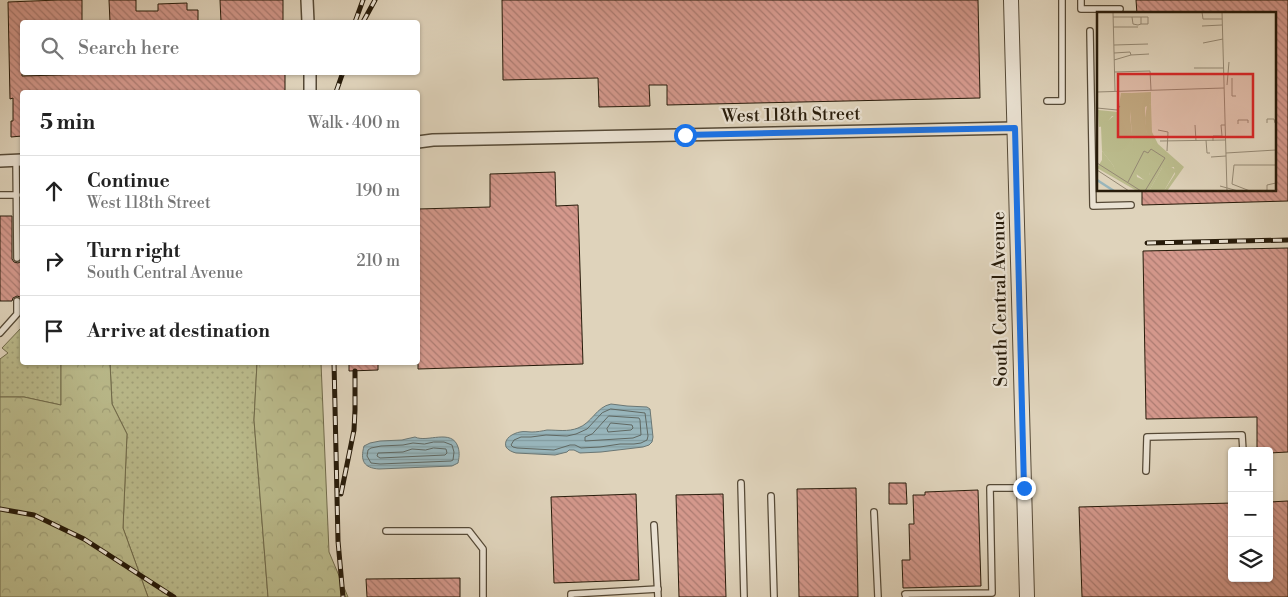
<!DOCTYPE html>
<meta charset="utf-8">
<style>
body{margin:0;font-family:"Libre Bodoni",serif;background:#f6f6f6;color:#222}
.controls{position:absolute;right:15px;bottom:15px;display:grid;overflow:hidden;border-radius:5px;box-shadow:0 1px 4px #0004}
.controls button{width:45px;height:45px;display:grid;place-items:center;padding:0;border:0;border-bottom:1px solid #e0e0e0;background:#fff;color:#222;font:25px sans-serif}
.stop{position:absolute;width:15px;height:15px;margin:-11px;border:4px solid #1a73e8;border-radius:50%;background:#fff}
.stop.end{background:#1a73e8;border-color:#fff;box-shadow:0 1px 5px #0008}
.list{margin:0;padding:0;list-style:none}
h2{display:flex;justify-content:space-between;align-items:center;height:65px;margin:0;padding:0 20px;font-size:21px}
h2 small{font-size:16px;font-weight:400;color:#767676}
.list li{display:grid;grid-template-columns:32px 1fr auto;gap:15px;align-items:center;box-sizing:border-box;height:70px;padding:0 20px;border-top:1px solid #e0e0e0}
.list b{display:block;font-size:19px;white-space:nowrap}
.list p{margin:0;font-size:16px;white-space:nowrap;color:#767676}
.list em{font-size:16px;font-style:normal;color:#767676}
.icon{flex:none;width:28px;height:28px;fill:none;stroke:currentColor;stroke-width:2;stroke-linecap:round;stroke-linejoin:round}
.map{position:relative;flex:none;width:1288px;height:597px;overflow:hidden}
.search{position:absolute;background:#fff;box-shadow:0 1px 4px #0004;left:20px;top:20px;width:400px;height:55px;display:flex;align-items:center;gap:12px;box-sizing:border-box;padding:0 18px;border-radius:5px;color:#767676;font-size:19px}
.panel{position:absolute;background:#fff;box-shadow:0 1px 4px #0004;left:20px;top:90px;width:400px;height:275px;border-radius:5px}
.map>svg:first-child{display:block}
.grass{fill:url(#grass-dots);stroke:#706a4a}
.forest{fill:url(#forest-crowns);stroke:#706a4a}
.water{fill:url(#water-rules);stroke:#6b7774}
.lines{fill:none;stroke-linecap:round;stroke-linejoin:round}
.shore{stroke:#606862;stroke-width:1}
.building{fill:url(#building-back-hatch);stroke:#271b0a}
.service-casing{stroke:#554936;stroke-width:8}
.minor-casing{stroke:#554936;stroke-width:14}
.tertiary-casing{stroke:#554936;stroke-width:16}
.service{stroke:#eae2d3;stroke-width:5.5}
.minor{stroke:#eae2d3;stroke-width:11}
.tertiary{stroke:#eae2d3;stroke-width:14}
.rail-casing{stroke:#271b0a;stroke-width:5}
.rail{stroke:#eae2d3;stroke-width:3;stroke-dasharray:9;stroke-linecap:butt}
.route{stroke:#1a73e8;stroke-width:6}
.labels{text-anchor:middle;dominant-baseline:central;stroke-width:4.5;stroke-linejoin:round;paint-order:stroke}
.street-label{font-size:18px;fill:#271b0a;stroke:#eae2d3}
.inset-river{fill:none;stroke:#98b5bb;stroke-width:2.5}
.inset-road{fill:none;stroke:#958974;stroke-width:1}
.view{fill:#d62828;fill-opacity:0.15;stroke:#d62828;stroke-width:2.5}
.inset-edge{fill:none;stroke:#271b0a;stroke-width:2.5}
</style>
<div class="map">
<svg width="1288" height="597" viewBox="0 0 1288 597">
<defs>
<pattern id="grass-dots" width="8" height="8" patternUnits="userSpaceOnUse" patternTransform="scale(1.25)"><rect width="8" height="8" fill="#baba8b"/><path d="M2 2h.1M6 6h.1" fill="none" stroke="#a09f77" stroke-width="1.8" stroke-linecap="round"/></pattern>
<pattern id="forest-crowns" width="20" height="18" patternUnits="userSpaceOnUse" patternTransform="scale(1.25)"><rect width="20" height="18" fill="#baba8b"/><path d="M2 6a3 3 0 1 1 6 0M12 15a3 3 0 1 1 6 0" fill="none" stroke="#a09f77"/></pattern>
<pattern id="water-rules" width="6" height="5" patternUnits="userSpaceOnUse" patternTransform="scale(1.25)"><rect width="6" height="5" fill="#98b5bb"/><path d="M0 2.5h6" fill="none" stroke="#839b9f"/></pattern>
<pattern id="building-back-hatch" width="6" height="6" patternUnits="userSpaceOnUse" patternTransform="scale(1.25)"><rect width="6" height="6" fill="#d4988c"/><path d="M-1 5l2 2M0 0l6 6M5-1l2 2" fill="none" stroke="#ac7b71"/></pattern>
</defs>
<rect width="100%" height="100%" fill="#dfd3bb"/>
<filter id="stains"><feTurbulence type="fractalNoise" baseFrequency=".004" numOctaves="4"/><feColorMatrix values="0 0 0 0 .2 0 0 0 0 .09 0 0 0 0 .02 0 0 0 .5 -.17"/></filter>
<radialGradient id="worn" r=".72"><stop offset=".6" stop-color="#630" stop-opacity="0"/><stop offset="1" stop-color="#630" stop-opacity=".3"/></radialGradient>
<g class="grass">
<polygon points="22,327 22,362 61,363 61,405 24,397 0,397 0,359 8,353 2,348"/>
<polygon points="110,363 257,363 254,420 268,597 148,597 123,528 127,434 112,404"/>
</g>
<g class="forest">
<polygon points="61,363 110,363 112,404 127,434 123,528 148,597 0,597 0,397 24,397 61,405"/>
<polygon points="257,363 321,363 329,552 348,597 268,597 254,420"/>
</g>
<g class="water">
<path d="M611,404L627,406L647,407L650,409L653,437L652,442L649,445L643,447L601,452L580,453L574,450H569L567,452L555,455L516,453C512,452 508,450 506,447C503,438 514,433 520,432C524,431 528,432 532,432C537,432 542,431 547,430C558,430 568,432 578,428C592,423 596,407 611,404Z"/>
<path d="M415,437C427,443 452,428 458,447C460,453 459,458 458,463L452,466L379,469C364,468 360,461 364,446L370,443L380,441L402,440L406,439Z"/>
</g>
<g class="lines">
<g class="shore">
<polygon points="611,409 645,413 648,436 647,440 641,443 634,444 620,444 600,447 581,448 575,445 570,445 554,450 517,448 513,447 511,445 514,440 521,437 531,437 546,435 567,436 576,434 587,429 602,413"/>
<polygon points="609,416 639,418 640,420 641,435 633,438 585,441 585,437 592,434"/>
<polygon points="611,423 632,425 633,428 631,430 608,432 607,429"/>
<polygon points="434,442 444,442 452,445 454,452 453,460 451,461 380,464 371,463 367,456 368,450 371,448 381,446 403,445 413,443 424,444"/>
<polygon points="434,448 446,449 447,453 445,455 380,458 377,456 378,453 403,452 412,449 425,450"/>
</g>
</g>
<g class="building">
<polygon points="58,0 82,0 82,22 22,22 22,76 168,72 285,72 285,92 22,92 22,136 11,137 11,121 13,121 13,98 10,99 8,2"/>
<polygon points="109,0 136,0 136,11 158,11 158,4 187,3 187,10 198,10 198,22 110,22"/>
<polygon points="220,0 283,0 283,22 221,22"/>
<polygon points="502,0 978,0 980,98 667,105 667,85 649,85 650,106 599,107 598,78 503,80"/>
<polygon points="1136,0 1288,0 1288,201 1142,205 1142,190 1274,190 1274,14 1137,14"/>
<polygon points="555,172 556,206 578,205 583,364 418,369 418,209 490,207 490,174"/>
<polygon points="0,216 12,216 12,259 14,262 18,263 20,262 22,258 22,301 20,297 17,296 13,298 12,301 0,301"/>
<polygon points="1288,248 1288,452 1269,453 1269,451 1257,451 1257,417 1146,419 1143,251"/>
<polygon points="349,362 378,362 378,370 349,371"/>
<polygon points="889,483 906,483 907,504 889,504"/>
<polygon points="856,488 858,597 799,597 797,489"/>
<polygon points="978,490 981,586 903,588 902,560 910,560 909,524 914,524 913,495 925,495 925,492"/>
<polygon points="636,494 639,580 554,583 551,497"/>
<polygon points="723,494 726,597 679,597 676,495"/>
<polygon points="1288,501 1288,597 1082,597 1079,507 1232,503 1232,578 1269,578 1269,502"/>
<polygon points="460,578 460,597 367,597 366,579"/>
</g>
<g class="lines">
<defs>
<g id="service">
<polyline points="1081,0 1081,9 1120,9"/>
<polyline points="1090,31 1093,206 1131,205"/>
<polyline points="1047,101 1062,101 1062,0"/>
<polyline points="16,160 17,258"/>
<polyline points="0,195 17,195"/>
<polyline points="0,333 17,314 17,301"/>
<polyline points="1146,471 1147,437 1242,435 1243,451"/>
<polyline points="741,483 744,597"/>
<polyline points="771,496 774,597"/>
<polyline points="874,512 878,597"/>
<polyline points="654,525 658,597"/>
<polyline points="386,531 469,531 483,549 483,597"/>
<polyline points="571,597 571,594 658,589"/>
<polyline points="906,597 905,594 992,593 990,488 1023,488"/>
</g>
<g id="minor">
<polyline points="307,0 308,22"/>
<polyline points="310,72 310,92"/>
<polyline points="418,142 433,140 1015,128"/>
<polyline points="0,161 22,160"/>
</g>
<polyline id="tertiary" points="1011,0 1027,597"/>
</defs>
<use href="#service" class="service-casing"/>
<use href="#minor" class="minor-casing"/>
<use href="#tertiary" class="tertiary-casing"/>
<use href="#service" class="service"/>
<use href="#minor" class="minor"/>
<use href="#tertiary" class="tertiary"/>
<defs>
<g id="rail">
<polyline points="355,22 363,0"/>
<polyline points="363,22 375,0"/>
<polyline points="336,92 343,72"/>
<polyline points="1147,243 1288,240"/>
<polyline points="334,362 338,541 343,597"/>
<polyline points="341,494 354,430 355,410 355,371"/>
<polyline points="0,509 34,515 84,539 174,597"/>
</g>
</defs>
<use href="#rail" class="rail-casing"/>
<use href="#rail" class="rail"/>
</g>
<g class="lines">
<polyline class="route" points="685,135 1015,128 1024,488"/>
</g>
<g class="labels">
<g class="street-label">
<text transform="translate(791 115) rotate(-1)">West 118th Street</text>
<text transform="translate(1000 299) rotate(-91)">South Central Avenue</text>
</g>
</g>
<g transform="translate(1097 12)">
<rect width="179" height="179" fill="#dfd3bb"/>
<path d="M54,80V92L48,95V106L54,153L52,167L47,168L38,161L32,85L35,81ZM24,81H27V105L15,104L7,114L2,115L1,98L21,100ZM5,139L16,153L22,167L40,179L0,156L5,148ZM71,153L79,158L67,179H52L65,156Z" fill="#baba8b"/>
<path d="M27,81H35L33,104L40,165L47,168L53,162L48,106L50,93L54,92L55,120L61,132L87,155L70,179H67L78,162L77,155L65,156L52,179H40L21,167L16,153L5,139L4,114L18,103L27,104Z" fill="#baba8b"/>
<path class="inset-river" d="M0,168L17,179"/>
<path class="inset-road" d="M16,0L18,79M105,0L106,7H125M125,0L130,179M16,5H51V12H44M35,5L36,12L41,13L44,12V5M105,14L125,13M16,15H41M106,31L126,27M17,33L51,32M17,41L33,40L34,43L17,48M34,43L52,42M97,56H127M18,60L53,59L54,78M135,66V84H139M130,73L132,50M0,80L127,76M0,96L20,98L23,94M170,111V107H177L178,111M141,112V108H151V111M98,113L99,129M61,118L71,120L70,139M109,128L110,141H113M63,129L128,128M116,129V124H125L124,113H128M129,141L179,138M114,145L129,144M0,151L44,179M0,158L32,179M31,170L47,139L51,141L54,137L68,146L48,179M123,174L141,179M153,179L135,172L137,153H179M170,179V173L179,171"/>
<path class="view" d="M21,62H156V125H21Z"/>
<rect width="179" height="179" class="inset-edge"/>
</g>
<rect width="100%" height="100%" filter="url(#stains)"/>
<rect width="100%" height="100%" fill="url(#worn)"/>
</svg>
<div class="controls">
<button>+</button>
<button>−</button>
<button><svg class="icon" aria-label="layers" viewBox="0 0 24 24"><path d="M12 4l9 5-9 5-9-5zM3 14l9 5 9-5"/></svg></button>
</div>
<div class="stop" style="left:685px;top:135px"></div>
<div class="stop end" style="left:1024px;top:488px"></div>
<div class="search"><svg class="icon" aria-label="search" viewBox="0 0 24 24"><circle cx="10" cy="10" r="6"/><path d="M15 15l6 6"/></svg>Search here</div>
<section class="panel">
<h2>5 min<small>Walk · 400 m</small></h2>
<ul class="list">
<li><svg class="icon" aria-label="ahead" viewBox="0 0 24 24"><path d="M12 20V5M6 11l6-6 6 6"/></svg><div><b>Continue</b><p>West 118th Street</p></div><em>190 m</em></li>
<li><svg class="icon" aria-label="right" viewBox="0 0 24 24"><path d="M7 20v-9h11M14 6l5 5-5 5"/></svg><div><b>Turn right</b><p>South Central Avenue</p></div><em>210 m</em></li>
<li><svg class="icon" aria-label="arrive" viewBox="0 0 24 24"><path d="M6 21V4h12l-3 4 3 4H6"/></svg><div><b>Arrive at destination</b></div></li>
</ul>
</section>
</div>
